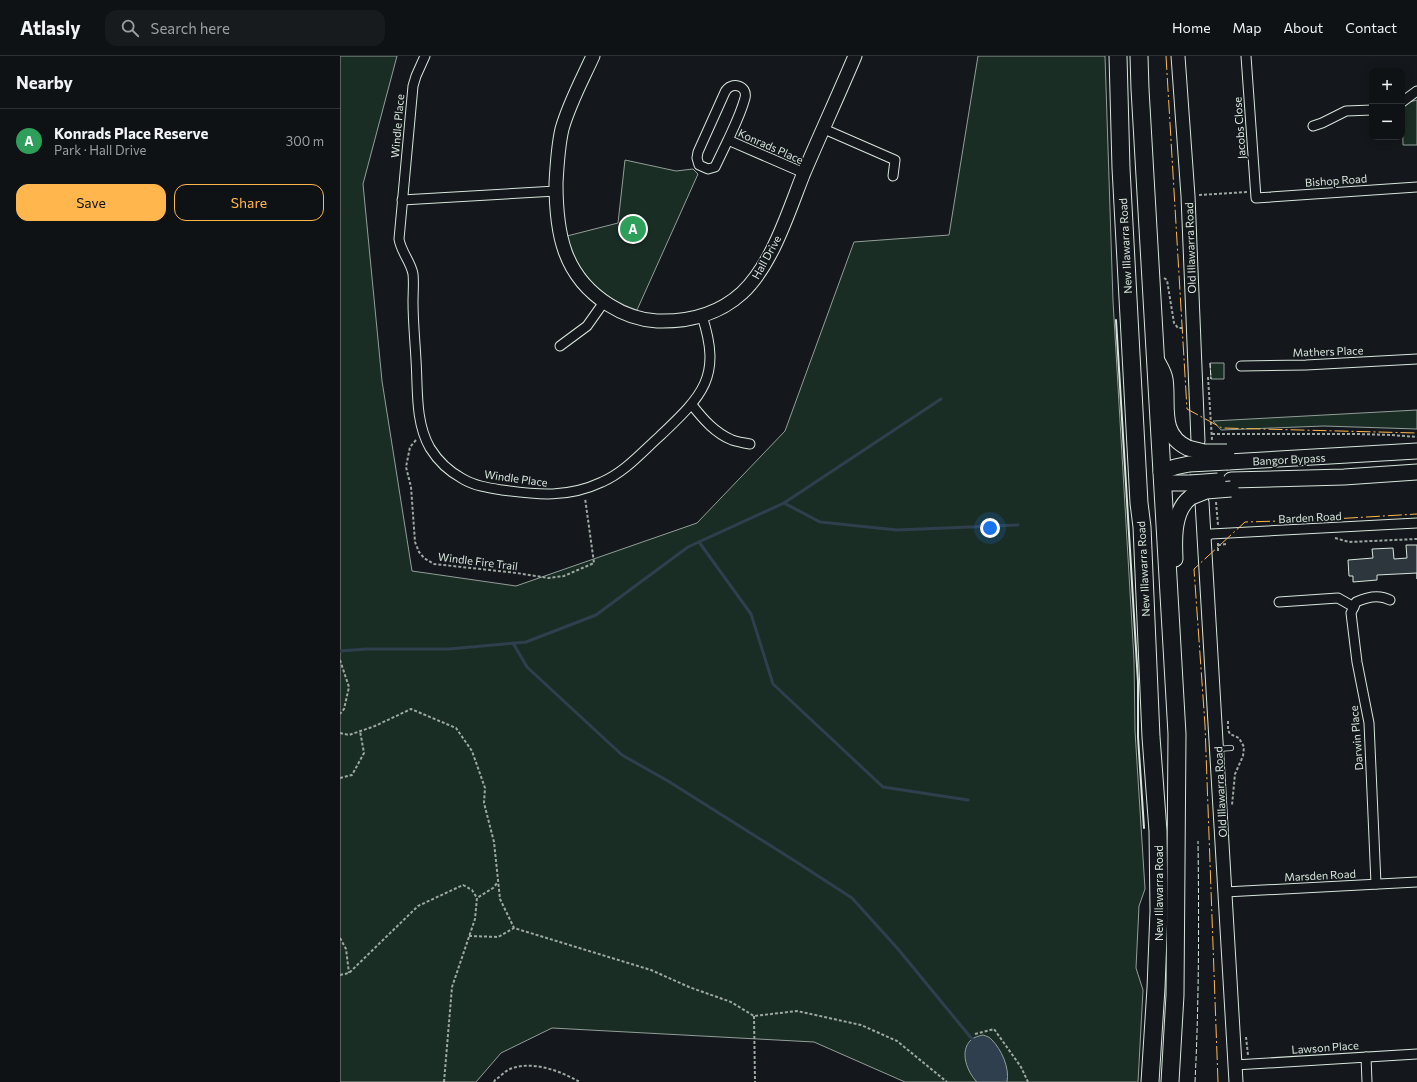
<!DOCTYPE html>
<meta charset="utf-8">
<style>
body{margin:0;font-family:Commissioner,sans-serif;background:#181b1e;color:#f1f3f6}
.controls{position:absolute;right:12px;top:12px;display:grid;overflow:hidden;border-radius:8px;box-shadow:0 2px 10px #0003}
.controls button{width:36px;height:36px;display:grid;place-items:center;padding:0;border:0;border-bottom:1px solid #2f3234;background:#0f1215;color:#f1f3f6;font:20px sans-serif}
.you{position:absolute;left:650px;top:472px;width:14px;height:14px;margin:-10px;border:3px solid #fff;border-radius:50%;background:#1a73e8;box-shadow:0 0 0 6px #1a73e833}
.badge{display:grid;place-items:center;width:26px;height:26px;border-radius:50%;background:#ffb74d;color:#fff;font-size:13px;font-weight:700}
.pin{position:absolute;translate:-50% -50%;border:2px solid #fff;box-shadow:0 1px 4px #0006}
.list{margin:0;padding:0;list-style:none}
h2{display:flex;justify-content:space-between;align-items:center;height:52px;margin:0;padding:0 16px;font-size:17px}
h2 small{font-size:13px;font-weight:400;color:#9b9ea0}
.list li{display:grid;grid-template-columns:26px 1fr auto;gap:12px;align-items:center;box-sizing:border-box;height:64px;padding:0 16px;border-top:1px solid #2f3234}
.list b{display:block;font-size:15px;white-space:nowrap}
.list p{margin:0;font-size:13px;white-space:nowrap;color:#9b9ea0}
.list em{font-size:13px;font-style:normal;color:#9b9ea0}
.actions{display:flex;gap:8px;padding:12px 16px}
.actions a{flex:1;padding:9px 0;border:1px solid #ffb74d;border-radius:12px;text-align:center;font-size:14px;color:#ffb74d}
.actions .main{background:#ffb74d;color:#111}
.icon{flex:none;width:22px;height:22px;fill:none;stroke:currentColor;stroke-width:2;stroke-linecap:round;stroke-linejoin:round}
.map{position:relative;flex:none;width:1077px;height:1026px;overflow:hidden}
header{display:flex;align-items:center;gap:24px;box-sizing:border-box;height:56px;padding:0 20px;background:#0f1215;border-bottom:1px solid #2f3234}
header strong{font-size:19px}
nav{display:flex;gap:22px;margin-inline-start:auto;font-size:14px}
.search{width:280px;height:36px;background:#181b1e;display:flex;align-items:center;gap:10px;box-sizing:border-box;padding:0 14px;border-radius:12px;color:#9b9ea0;font-size:15px}
main{display:flex}
aside{flex:1;background:#0f1215}
.map>svg:first-child{display:block}
.green{fill:#1a2d24;stroke:#939e99}
.water{fill:#2f3f4d;stroke:#939e99}
.lines{fill:none;stroke-linecap:round;stroke-linejoin:round}
.stream{stroke:#2f3f4d;stroke-width:3}
.building{fill:#2c363c;stroke:#d8e6dc}
.lane-casing{stroke:#d8e6dc;stroke-width:6}
.street-casing{stroke:#d8e6dc;stroke-width:11}
.secondary-casing{stroke:#d8e6dc;stroke-width:15}
.primary-casing{stroke:#d8e6dc;stroke-width:17}
.highway-casing{stroke:#d8e6dc;stroke-width:19}
.path{stroke:#9da8a2;stroke-width:2;stroke-dasharray:3 2;stroke-linecap:butt}
.lane{stroke:#14181c;stroke-width:4.5}
.street{stroke:#14181c;stroke-width:9}
.secondary{stroke:#14181c;stroke-width:13}
.primary{stroke:#14181c;stroke-width:15}
.highway{stroke:#14181c;stroke-width:17}
.primary-bridge-casing{stroke:#d8e6dc;stroke-width:17;stroke-linecap:butt}
.primary-bridge{stroke:#14181c;stroke-width:15}
.fence{stroke:#d8e6dc;stroke-width:1;stroke-dasharray:5 2;stroke-linecap:butt}
.wall{stroke:#d8e6dc;stroke-width:2}
.power{stroke:#ffb74d;stroke-width:1;stroke-dasharray:14 3 2 3;stroke-linecap:butt}
.labels{text-anchor:middle;dominant-baseline:central;stroke-width:3;stroke-linejoin:round;paint-order:stroke}
.street-label{font-size:11px;fill:#d8e6dc;stroke:#14181c}
</style>
<header>
<strong>Atlasly</strong>
<div class="search"><svg class="icon" aria-label="search" viewBox="0 0 24 24"><circle cx="10" cy="10" r="6"/><path d="M15 15l6 6"/></svg>Search here</div>
<nav><a>Home</a><a>Map</a><a>About</a><a>Contact</a></nav>
</header>
<main>
<aside>
<h2>Nearby<small></small></h2>
<ul class="list">
<li><span class="badge" style="background:#2e9e5b">A</span><div><b>Konrads Place Reserve</b><p>Park · Hall Drive</p></div><em>300 m</em></li>
</ul>
<div class="actions"><a class="main">Save</a><a>Share</a></div>
</aside>
<div class="map">
<svg width="1077" height="1026" viewBox="0 0 1077 1026">
<rect width="100%" height="100%" fill="#14181c"/>
<g class="green">
<polygon points="0,0 57,0 23,128 42,325 72,515 176,530 357,467 445,375 514,186 609,179 638,0 765,0 773,245 794,604 795,675 805,833 799,850 796,912 803,934 798,1026 565,1026 474,986 212,972 161,997 136,1026 0,1026"/>
<polygon points="1077,44 1077,89 1063,89 1062,48"/>
<path d="M285,104L336,115L353,113L358,118L297,254C262,243 236,216 227,180L278,167Z"/>
<polygon points="870,307 884,307 884,323 871,323"/>
<polygon points="1077,354 1077,373 984,370 881,374 873,365"/>
</g>
<path class="water" d="M643,979C646,980 650,981 652,984C661,993 670,1012 667,1026H637C627,1016 619,995 631,984C634,981 639,980 643,979Z"/>
<g class="lines">
<g class="stream">
<polyline points="444,447 480,466 557,474 678,469"/>
<polyline points="359,486 411,558 433,628 543,731 628,744"/>
<polyline points="173,587 187,611 282,699 328,725 455,805 512,842 558,893 632,983"/>
<polyline points="0,595 26,593 109,593 186,586 256,559 348,491 444,447 601,343"/>
</g>
</g>
<polygon class="building" points="1066,489 1077,489 1077,523 1077,517 1037,519 1037,524 1013,526 1013,520 1009,520 1008,504 1033,502 1032,493 1053,492 1054,503 1067,502"/>
<g class="lines">
<defs>
<polyline id="lane" points="877,693 891,692"/>
<g id="street">
<path d="M85,0L76,20L73,30L59,183C61,196 71,206 73,218C74,227 73,236 73,246C73,265 75,285 76,304C78,333 75,366 90,392C98,405 110,416 123,423C135,430 149,432 162,434C198,439 228,442 262,426C285,416 302,396 320,380C363,339 382,321 362,260"/>
<polyline points="906,0 916,142 1077,131"/>
<polyline points="1062,46 1077,35"/>
<polyline points="973,70 982,67 1006,55 1032,54"/>
<polyline points="484,73 555,104 553,120"/>
<path d="M388,84C394,71 401,57 405,42C408,29 391,25 385,36L358,96L357,102L359,109L368,113L375,111L388,84L464,117"/>
<polyline points="62,144 216,135"/>
<polyline points="220,290 247,270 264,246"/>
<polyline points="901,310 966,309 1077,303"/>
<path d="M352,349C363,363 375,377 392,384C398,386 404,387 410,388"/>
<polyline points="864,481 871,478 1077,467"/>
<polyline points="939,546 998,542 1014,551"/>
<path d="M1036,828L1029,667L1017,606L1011,557L1016,546C1027,541 1039,538 1050,544"/>
<polyline points="885,836 1077,826"/>
<polyline points="1026,1001 1027,1026"/>
<polyline points="895,1009 1077,998"/>
</g>
<g id="secondary">
<path d="M253,0C242,24 229,48 222,73C218,90 217,109 216,127C216,177 223,220 269,249C283,258 300,264 317,265C348,266 379,258 402,237C432,209 448,157 463,119C480,79 498,40 515,0"/>
<polyline points="838,0 848,140 858,385"/>
<polyline points="862,446 896,1026"/>
</g>
<g id="primary">
<path d="M816,303C819,309 824,316 825,323C829,348 818,378 848,392"/>
<polyline points="888,406 1077,395"/>
<polyline points="821,416 835,411 849,408"/>
<polyline points="891,424 1004,421 1077,416"/>
<polyline points="822,427 850,427"/>
<path d="M835,503C834,483 833,454 851,441"/>
</g>
<g id="highway">
<polyline points="778,0 781,112 799,447 802,471 811,681 818,775 819,855 816,932 810,1026"/>
<polyline points="799,0 800,33 837,678 835,939 830,1026"/>
</g>
</defs>
<use href="#lane" class="lane-casing"/>
<use href="#street" class="street-casing"/>
<use href="#secondary" class="secondary-casing"/>
<use href="#primary" class="primary-casing"/>
<use href="#highway" class="highway-casing"/>
<g class="path">
<polyline points="859,139 907,136"/>
<polyline points="824,222 827,224 834,267 838,272 843,272"/>
<polyline points="868,321 872,384"/>
<polyline points="872,378 1017,378 1052,379 1077,381"/>
<polyline points="76,384 70,391 66,411 71,431 75,486 79,496 84,502 94,508 177,517 208,522 224,520 254,507 245,442"/>
<polyline points="876,446 878,469"/>
<polyline points="995,482 1009,486 1077,483"/>
<polyline points="878,489 887,488"/>
<polyline points="878,495 878,486"/>
<polyline points="0,604 9,631 4,653 0,658"/>
<polyline points="888,665 888,674 890,678 899,682 904,691 903,700 895,718 892,749"/>
<polyline points="0,677 9,679 35,670 71,653 116,672 132,695 145,732 144,747 154,786 160,843 174,872 311,914 349,931 391,946 414,960 457,955 521,969 557,985 607,1026"/>
<polyline points="0,722 12,719 24,697 20,675"/>
<polyline points="129,880 158,881 174,872"/>
<polyline points="0,882 6,893 9,917"/>
<polyline points="0,919 9,917 78,850 123,829 132,834 137,842"/>
<polyline points="414,960 415,1026"/>
<polyline points="635,978 654,973 681,1011 688,1026"/>
<polyline points="906,981 908,999"/>
<polyline points="104,1026 112,931 135,863 137,842 153,832 158,826"/>
<path d="M154,1026L155,1024C160,1021 165,1015 170,1013C193,1004 220,1015 240,1026"/>
</g>
<use href="#lane" class="lane"/>
<use href="#street" class="street"/>
<use href="#secondary" class="secondary"/>
<use href="#primary" class="primary"/>
<use href="#highway" class="highway"/>
<defs>
<g id="primary-bridge">
<polyline points="848,392 864,396 887,396"/>
<polyline points="849,408 888,406"/>
<polyline points="850,427 878,425"/>
<polyline points="851,441 866,435 891,433"/>
</g>
</defs>
<use href="#primary-bridge" class="primary-bridge-casing"/>
<use href="#primary-bridge" class="primary-bridge"/>
<g class="fence">
<polyline points="870,307 871,323"/>
<path d="M855,1026C859,946 859,865 858,785"/>
</g>
<polyline class="wall" points="776,264 798,626 798,681 804,772"/>
<g class="power">
<polyline points="826,0 847,353 882,372 1077,377"/>
<polyline points="878,1026 865,669 854,513 905,466 976,464 1077,458"/>
</g>
</g>
<g class="labels">
<g class="street-label">
<text transform="translate(57 70) rotate(-85)">Windle Place</text>
<text transform="translate(899 72) rotate(-94)">Jacobs Close</text>
<text transform="translate(431 90) rotate(24)">Konrads Place</text>
<text transform="translate(996 124) rotate(-4)">Bishop Road</text>
<text transform="translate(785 190) rotate(-93)">New Illawarra Road</text>
<text transform="translate(850 192) rotate(-92)">Old Illawarra Road</text>
<text transform="translate(426 201) rotate(-61)">Hall Drive</text>
<text transform="translate(988 295) rotate(-2)">Mathers Place</text>
<text transform="translate(949 403) rotate(-3)">Bangor Bypass</text>
<text transform="translate(176 422) rotate(8)">Windle Place</text>
<text transform="translate(970 461) rotate(-3)">Barden Road</text>
<text transform="translate(138 505) rotate(7)">Windle Fire Trail</text>
<text transform="translate(803 513) rotate(-93)">New Illawarra Road</text>
<text transform="translate(1016 682) rotate(-95)">Darwin Place</text>
<text transform="translate(880 736) rotate(-93)">Old Illawarra Road</text>
<text transform="translate(980 819) rotate(-3)">Marsden Road</text>
<text transform="translate(818 837) rotate(-90)">New Illawarra Road</text>
<text transform="translate(985 991) rotate(-4)">Lawson Place</text>
</g>
</g>
</svg>
<div class="controls">
<button>+</button>
<button>−</button>
</div>
<div class="you"></div>
<div class="pin badge" style="left:293px;top:173px;background:#2e9e5b">A</div>
</div>
</main>
